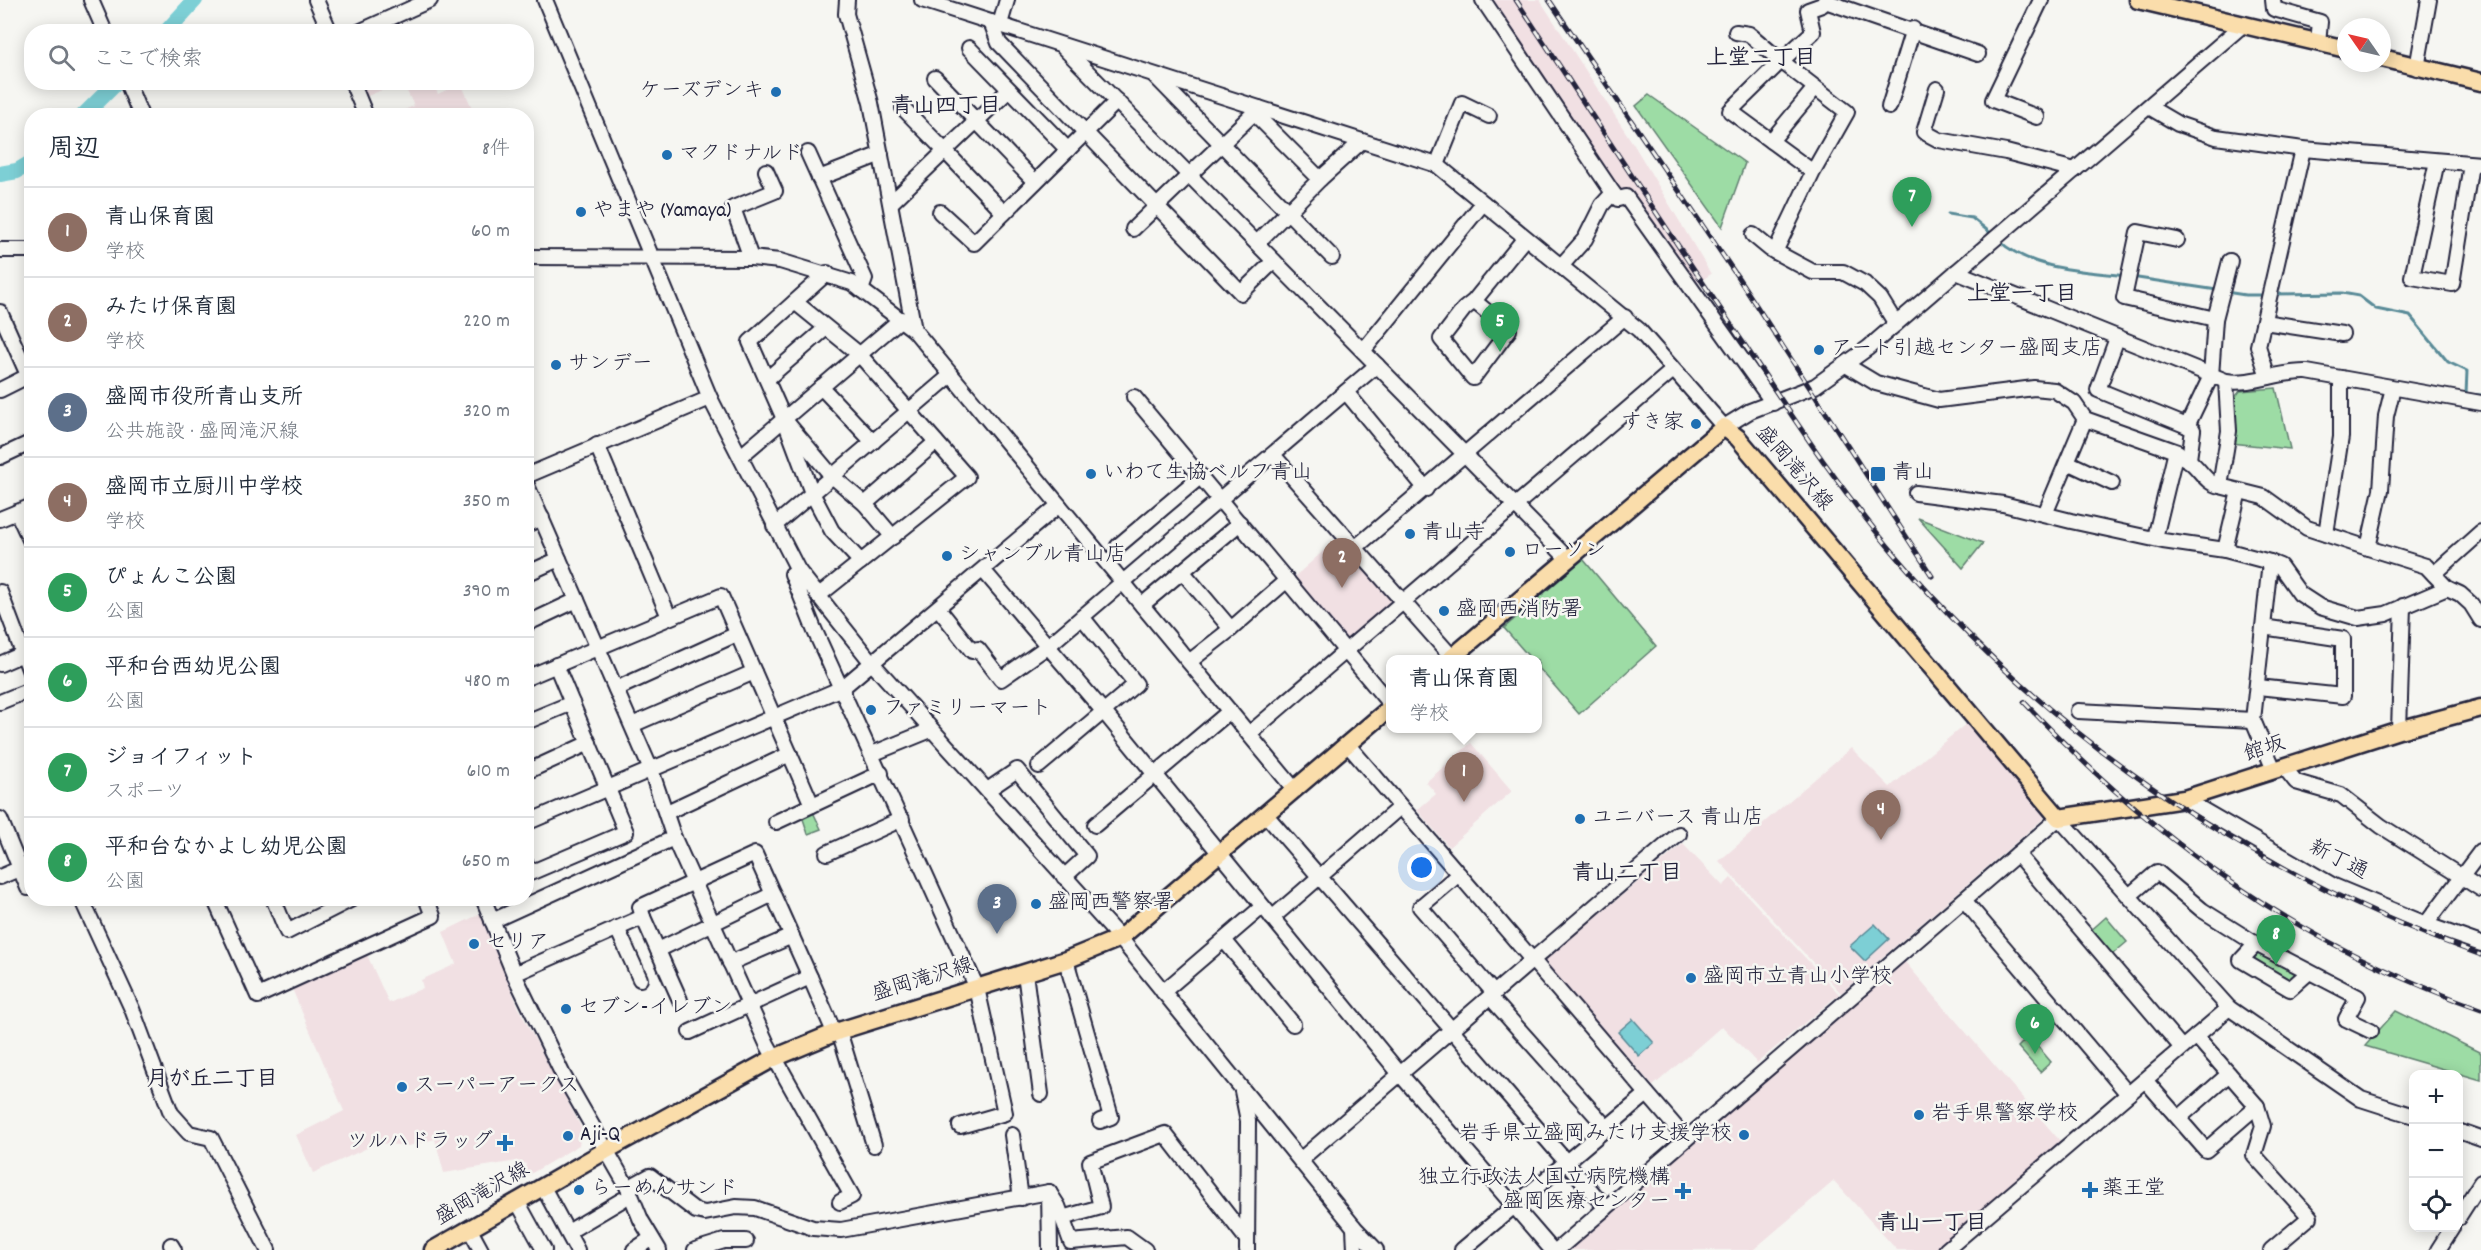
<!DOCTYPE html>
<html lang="ja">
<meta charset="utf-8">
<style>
body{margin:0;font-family:Dekko,"Klee One",sans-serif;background:#f2f2f3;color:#1f2937}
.controls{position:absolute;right:18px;bottom:18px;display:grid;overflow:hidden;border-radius:12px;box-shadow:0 3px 15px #0003}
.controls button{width:54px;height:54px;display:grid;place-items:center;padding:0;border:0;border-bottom:2px solid #e0e1e3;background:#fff;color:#1f2937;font:30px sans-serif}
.compass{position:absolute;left:2337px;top:18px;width:54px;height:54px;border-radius:50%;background:#fff;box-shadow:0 3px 15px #0003;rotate:304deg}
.you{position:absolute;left:1422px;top:868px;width:21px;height:21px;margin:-15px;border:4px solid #fff;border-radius:50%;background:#1a73e8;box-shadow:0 0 0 9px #1a73e833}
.badge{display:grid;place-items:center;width:39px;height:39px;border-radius:50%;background:#b45309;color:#fff;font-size:20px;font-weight:700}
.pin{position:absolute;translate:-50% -50px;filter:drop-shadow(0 2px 3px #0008)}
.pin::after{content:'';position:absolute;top:32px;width:21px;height:18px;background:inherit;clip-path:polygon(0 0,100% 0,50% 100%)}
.popup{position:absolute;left:1386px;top:655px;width:156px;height:78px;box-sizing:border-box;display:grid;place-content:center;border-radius:12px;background:#fff;filter:drop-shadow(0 2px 4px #0005);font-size:20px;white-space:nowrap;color:#747a83}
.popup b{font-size:22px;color:#1f2937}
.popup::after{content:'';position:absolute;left:50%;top:100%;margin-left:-12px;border:12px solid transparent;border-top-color:#fff}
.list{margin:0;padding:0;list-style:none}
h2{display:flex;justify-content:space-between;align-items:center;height:78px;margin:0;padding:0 24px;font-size:26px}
h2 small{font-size:20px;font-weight:400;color:#747a83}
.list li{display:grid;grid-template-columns:39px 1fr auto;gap:18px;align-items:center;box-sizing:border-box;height:90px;padding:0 24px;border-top:2px solid #e0e1e3}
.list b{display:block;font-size:22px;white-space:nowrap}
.list p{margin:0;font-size:20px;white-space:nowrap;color:#747a83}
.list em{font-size:20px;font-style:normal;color:#747a83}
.icon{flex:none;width:33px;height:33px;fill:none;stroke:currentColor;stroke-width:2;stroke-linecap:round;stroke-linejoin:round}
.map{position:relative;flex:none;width:2481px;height:1250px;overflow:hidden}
.search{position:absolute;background:#fff;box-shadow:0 3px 15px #0003;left:24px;top:24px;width:510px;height:66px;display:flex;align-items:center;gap:15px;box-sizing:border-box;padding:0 21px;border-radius:24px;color:#747a83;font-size:22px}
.panel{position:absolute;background:#fff;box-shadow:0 3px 15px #0003;left:24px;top:108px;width:510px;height:798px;border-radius:24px}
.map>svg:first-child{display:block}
.built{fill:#f1e0e3}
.green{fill:#9ddca5;stroke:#607f70;stroke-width:1.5}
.water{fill:#7dcfd5;stroke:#598a97;stroke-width:1.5}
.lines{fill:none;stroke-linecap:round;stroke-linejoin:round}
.stream{stroke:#598a97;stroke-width:3}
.river{stroke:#7dcfd5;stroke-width:16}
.minor-casing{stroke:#22223b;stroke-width:18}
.major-casing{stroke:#22223b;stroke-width:21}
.minor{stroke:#f6f6f2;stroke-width:14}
.major{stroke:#faddab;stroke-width:16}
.rail-casing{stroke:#22223b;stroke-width:5}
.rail{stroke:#f6f6f2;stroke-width:3;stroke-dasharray:9;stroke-linecap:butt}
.poi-dot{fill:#1f6fb2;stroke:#f6f6f2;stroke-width:2}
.labels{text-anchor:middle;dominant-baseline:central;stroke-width:5;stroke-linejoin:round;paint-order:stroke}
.poi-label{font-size:21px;fill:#22223b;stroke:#f6f6f2;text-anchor:start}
.street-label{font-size:21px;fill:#22223b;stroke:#f6f6f2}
.neighbourhood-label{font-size:22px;font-weight:bold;fill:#22223b;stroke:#f6f6f2}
</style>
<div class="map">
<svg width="2481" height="1250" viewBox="0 0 2481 1250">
<rect width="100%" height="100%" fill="#f6f6f2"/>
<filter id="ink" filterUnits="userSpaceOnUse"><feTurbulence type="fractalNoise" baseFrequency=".0167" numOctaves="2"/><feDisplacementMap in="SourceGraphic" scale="12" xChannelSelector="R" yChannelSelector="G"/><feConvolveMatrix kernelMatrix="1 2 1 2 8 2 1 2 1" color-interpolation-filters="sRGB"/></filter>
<g filter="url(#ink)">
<g class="built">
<polygon points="1488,0 1540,0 1634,145 1711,274 1698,283 1627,192 1619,197"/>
<polygon points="357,83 398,83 363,98"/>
<polygon points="403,83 432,83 438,94 461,83 475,115 406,115 404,110 414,106"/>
<polygon points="1339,537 1393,597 1393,606 1349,643 1344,641 1291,580"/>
<polygon points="1968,722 2044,808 2044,818 1841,993 1719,861 1851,748 1890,787"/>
<polygon points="1471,743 1512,791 1449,847 1417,810 1436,794 1426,782"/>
<polygon points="1683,844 1723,886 1731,878 1839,994 1757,1063 1722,1026 1653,1086 1544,961"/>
<polygon points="480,914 520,1011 582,1129 579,1145 522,1179 526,1164 517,1161 444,1173 435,1139 408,1146 378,1143 313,1173 296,1135 344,1111 293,991 294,988 313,979 315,973 362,953 367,955 389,1003 423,988 421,980 456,964 443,932"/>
<polygon points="1905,962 2061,1142 1935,1250 1897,1250 1834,1181 1753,1250 1568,1250"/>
</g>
<g class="green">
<polygon points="1649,95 1745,163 1722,227 1636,106"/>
<polygon points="2276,388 2290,449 2231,443 2233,400 2240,391"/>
<polygon points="1918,518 1983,543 1963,568"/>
<polygon points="1583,559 1656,646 1579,714 1538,667 1538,660 1531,659 1504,628"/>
<polygon points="813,812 821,829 808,834 802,816"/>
<polygon points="2106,917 2127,942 2108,958 2088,933"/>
<polygon points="2262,950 2304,971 2289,985 2254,960 2253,956"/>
<polygon points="2396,1011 2481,1053 2481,1080 2365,1046"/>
<polygon points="2029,1036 2051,1062 2040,1072 2018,1047"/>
</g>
<g class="water">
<polygon points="1875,924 1889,939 1865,961 1850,946"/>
<polygon points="1633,1019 1654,1043 1639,1056 1618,1032"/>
</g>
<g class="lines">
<g class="stream">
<polyline points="1948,214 1972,218 1993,235"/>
<path d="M1998,240C2031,270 2082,271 2125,276"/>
<polyline points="2131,277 2217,290"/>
<polyline points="2226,292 2245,295 2264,295"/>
<polyline points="2274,294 2342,293 2359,296 2376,309 2410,316 2448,362 2467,371 2466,394 2481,395"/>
</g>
<g class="river">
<polyline points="166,32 195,0"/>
<polyline points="83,116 117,82"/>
<polyline points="0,174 17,171 32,162"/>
</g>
<defs>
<g id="minor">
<polyline points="91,0 105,32"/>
<polyline points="316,0 330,32"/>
<polyline points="545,0 710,398 798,570 872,663 1120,938 1354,1227 1376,1250"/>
<polyline points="847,0 846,14 871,103 914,330"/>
<polyline points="922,0 1437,165 1639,330 1724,427 1750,411 1815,386 1868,348 2244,24"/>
<polyline points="1483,0 1613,193 1618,199 1626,197 1773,403"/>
<polyline points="2273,0 2274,9 2320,22 2318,42"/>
<polyline points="1825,1 1978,54"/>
<polyline points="991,22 999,43 1241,293 1274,261"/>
<polyline points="1000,24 1007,0"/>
<polyline points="359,32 430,0"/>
<polyline points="1736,32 1749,34 1781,61 1813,32 1808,10 1822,5 1826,0"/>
<polyline points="1063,47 1568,559"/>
<polyline points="969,48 1068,150"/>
<polyline points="2417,68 2429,0"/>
<polyline points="1155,76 1332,257"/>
<polyline points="935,78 1035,182"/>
<polyline points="127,82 141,116"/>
<polyline points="352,82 366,116"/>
<polyline points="1937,89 1924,132 1939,140 2006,152 2075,170"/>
<polyline points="1889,107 1913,29"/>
<polyline points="2149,107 2178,124 2216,137 2303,149 2481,164"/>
<polyline points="903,108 945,151 1009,90"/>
<polyline points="1254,113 1320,179 1362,141"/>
<polyline points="2037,117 1993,100 2041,0"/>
<polyline points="1771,141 1815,88"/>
<polyline points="808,153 865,279 861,290"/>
<polyline points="2437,161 2412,277 2452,284 2471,164"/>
<polyline points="1437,165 1462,103 1489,116"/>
<polyline points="819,178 881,154"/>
<polyline points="891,203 945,151 1004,213"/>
<polyline points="940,212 974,243 1117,101"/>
<polyline points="1133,229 1259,108"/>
<polyline points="1753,235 1770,249 1813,272 1843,272 1865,284 1880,298 1896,324"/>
<polyline points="2177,240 2138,232 2124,298 2215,319"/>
<polyline points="1257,243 1320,179"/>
<polyline points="0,250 32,250"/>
<polyline points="1775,252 1813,172 1847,112 1781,61 1730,111 1813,172"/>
<polyline points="526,257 751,258 780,261 852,283 914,330 1295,790"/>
<polyline points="751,258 733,208 775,191 766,171"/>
<polyline points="1561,266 1585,239 1602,205 1613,193"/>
<path d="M1956,272L2226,381C2253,385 2279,371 2307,372L2481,403"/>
<polyline points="827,273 750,342 784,419 832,476 865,504 936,442"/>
<polyline points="1474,301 1464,309 1441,339 1473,378 1509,330 1474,301 1525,238"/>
<polyline points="795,302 859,354 967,477 818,596"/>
<polyline points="0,312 32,384"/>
<polyline points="2264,322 2342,334"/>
<polyline points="2117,338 2098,390 2187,426 2211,376 2215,319 2230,261"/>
<polyline points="1363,351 1483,203"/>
<path d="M1846,365L1876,383L1939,400L2034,388L2054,390L2074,403L2085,419L2178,452L2175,455C2199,459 2200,482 2220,486"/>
<polyline points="2268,377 2258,346 2303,149"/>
<polyline points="767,379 826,328"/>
<polyline points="2226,381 2229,431 2220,486 2264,497 2307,528 2368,548"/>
<polyline points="821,387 873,442"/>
<polyline points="2393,388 2386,416 2381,490 2368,548 2426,566 2447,588 2460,594 2471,604 2481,620"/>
<polyline points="0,390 28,376"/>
<polyline points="1346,392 1426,489"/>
<polyline points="1134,397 1390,704"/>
<polyline points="2187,426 2193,430 2189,459"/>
<polyline points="788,429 812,493 832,531 861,562"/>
<polyline points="597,445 669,617"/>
<polyline points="1273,455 1452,657"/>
<polyline points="741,456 901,319"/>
<polyline points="0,457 32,442"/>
<polyline points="2067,462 2112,483"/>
<polyline points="526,476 710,398"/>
<polyline points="526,483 651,770 674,838 767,1044 852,1196 840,1202"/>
<polyline points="1916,493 2003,504 2071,521 2163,541 2225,550 2270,562 2280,566 2300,594 2320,607 2358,618 2386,614 2447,588"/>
<polyline points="865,504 893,537"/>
<polyline points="17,512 32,544"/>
<polyline points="2045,514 2085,419"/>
<polyline points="0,519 32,506"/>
<polyline points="526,525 542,518"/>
<polyline points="774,526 951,375"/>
<polyline points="2326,534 2341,437 2341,378"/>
<polyline points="2155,538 2175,455"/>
<polyline points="1118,546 1201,476"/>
<polyline points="1355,548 1625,317"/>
<polyline points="2225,550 2239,491"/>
<polyline points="2270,562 2253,720 2274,770"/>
<polyline points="798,570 792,574 814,629 977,988 1005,1113 960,1126"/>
<polyline points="983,570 1104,712 1400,1074 1552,1250"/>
<polyline points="1182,571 1231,629 1287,580"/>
<polyline points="526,574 559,559"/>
<polyline points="2434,574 2481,532"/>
<polyline points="0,592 32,677"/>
<polyline points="1142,605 1240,523"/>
<polyline points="938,608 972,651 978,649 1001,679 1048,646 1082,617"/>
<polyline points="526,624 577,600"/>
<polyline points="1189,662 1231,629"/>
<polyline points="0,664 23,654"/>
<polyline points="526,678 721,596 812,805"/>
<polyline points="2258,687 2343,696 2343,639 2263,627"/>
<polyline points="616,689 737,634"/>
<polyline points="0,702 32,689"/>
<polyline points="2078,711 2253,720"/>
<polyline points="526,722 572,703"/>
<polyline points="632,725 754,672"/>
<polyline points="2399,730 2403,606"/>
<polyline points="1249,734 1673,370"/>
<polyline points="1348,745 1686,1139"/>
<polyline points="872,754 931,730"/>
<polyline points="1039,766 1136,684 1082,617 1377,365"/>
<polyline points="2284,767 2296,782 2341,795 2381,826 2481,889"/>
<polyline points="526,772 589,743"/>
<polyline points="989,789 1017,770 1087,856 1064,877"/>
<polyline points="2184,799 2334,886 2433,927 2481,944"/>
<polyline points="667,812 790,754"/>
<polyline points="1266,815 1606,1208"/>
<polyline points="0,819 28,888 32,887"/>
<polyline points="776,822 881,773"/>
<polyline points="526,823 842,688 1059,505"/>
<polyline points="1095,825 1230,711"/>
<polyline points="827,853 902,819"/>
<polyline points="2017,854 2182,1048"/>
<polyline points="526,864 530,873 626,832 556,665"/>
<polyline points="1459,874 1420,907 1494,993"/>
<polyline points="0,877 21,868"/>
<polyline points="2129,896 2157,872 2202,910 2256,944 2358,997 2346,1019 2371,1031"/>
<polyline points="81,898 132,1009 171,1113 189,1133 211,1138 268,1250"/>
<polyline points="214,898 258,996 433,916 426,898"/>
<polyline points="273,898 287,932 354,898"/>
<polyline points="483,898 514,974 563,1075 628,1188 641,1220 659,1250"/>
<polyline points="1964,900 2128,1094"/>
<polyline points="643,917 640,907 755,854 810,977 690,1032"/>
<polyline points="1272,918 1400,807"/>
<polyline points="492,921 674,838"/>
<polyline points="2426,924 2481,851"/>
<polyline points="617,928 640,979"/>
<polyline points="1224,940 1293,1024"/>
<polyline points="2256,944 2241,960 2290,989 2309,972"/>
<polyline points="658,950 773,894"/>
<polyline points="1066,960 1111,1117 1100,1121"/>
<polyline points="730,963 792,936"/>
<polyline points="1025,973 1041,1094"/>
<polyline points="514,974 643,917 680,1000"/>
<polyline points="810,977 834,1032"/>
<polyline points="1163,992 1262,907"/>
<polyline points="1490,997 1607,1128"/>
<polyline points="839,1031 874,1145"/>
<polyline points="2196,1036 2257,1106 2263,1126 2254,1155 2310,1217 2271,1250"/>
<polyline points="2145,1080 2206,1150 2257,1106"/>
<polyline points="1242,1091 1248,1121 1247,1250"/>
<polyline points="2179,1118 2229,1074"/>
<polyline points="2458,1131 2481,1139"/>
<polyline points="1012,1135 1021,1198"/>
<polyline points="1300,1160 1679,834"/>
<polyline points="543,1187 577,1250"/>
<polyline points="628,1188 650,1176 696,1211 705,1213 736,1207 755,1208 813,1228 841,1230 1049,1192"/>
<polyline points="1049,1192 1058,1206 1071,1242 1127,1237 1145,1250"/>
<polyline points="1049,1192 1050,1250"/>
<polyline points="517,1201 544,1250"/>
<polyline points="1062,1218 1101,1207 1090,1162 1165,1134 1245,1237"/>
<polyline points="2458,1218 2481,1182"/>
<polyline points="1354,1227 1355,1250"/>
<polyline points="469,1228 481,1250"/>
<polyline points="568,1232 622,1200"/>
<polyline points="171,1245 174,1250"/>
<polyline points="634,1250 646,1242"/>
<polyline points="695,1250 724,1241 746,1241"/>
<polyline points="1462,1250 1647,1094"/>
<polyline points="1557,1250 2059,818 2229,1008 2361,1099 2414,1116"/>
<polyline points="1946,1250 2229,1008"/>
<polyline points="2438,1250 2452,1228"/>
</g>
<g id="major">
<polyline points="2138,0 2346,49"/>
<polyline points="2382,58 2481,82"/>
<polyline points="1449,660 1724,427 1738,438 2059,818 2184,799 2399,730 2481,708"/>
<polyline points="433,1250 605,1151 774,1058 839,1031 1066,960 1120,938 1390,708"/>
</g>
</defs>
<use href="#minor" class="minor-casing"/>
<use href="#major" class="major-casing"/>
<use href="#minor" class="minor"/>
<use href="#major" class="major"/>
<defs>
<g id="rail">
<path d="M1516,0C1592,115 1667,230 1744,344C1793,417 1841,492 1899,559C2057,744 2253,873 2481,955"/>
<polyline points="1549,0 1739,279 1932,576"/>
<path d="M2024,702C2156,842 2298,944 2481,1009"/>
</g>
</defs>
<use href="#rail" class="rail-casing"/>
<use href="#rail" class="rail"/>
</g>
</g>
<g class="poi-dot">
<circle cx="776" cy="92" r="6"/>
<circle cx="667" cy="155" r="6"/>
<circle cx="581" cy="212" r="6"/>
<circle cx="1819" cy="350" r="6"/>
<circle cx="556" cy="365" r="6"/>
<circle cx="1696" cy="424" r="6"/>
<circle cx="1091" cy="474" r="6"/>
<rect x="1870" y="466" width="16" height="16" rx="3"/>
<circle cx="1410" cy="534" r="6"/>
<circle cx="1510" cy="552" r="6"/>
<circle cx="947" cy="556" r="6"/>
<circle cx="1444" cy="611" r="6"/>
<circle cx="871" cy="710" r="6"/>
<circle cx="1580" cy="819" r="6"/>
<circle cx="1036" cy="904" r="6"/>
<circle cx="474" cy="944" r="6"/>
<circle cx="1691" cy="978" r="6"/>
<circle cx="566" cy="1009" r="6"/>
<circle cx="402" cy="1087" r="6"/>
<circle cx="1919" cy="1115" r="6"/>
<circle cx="1744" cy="1135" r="6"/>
<circle cx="568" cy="1136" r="6"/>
<path d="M502 1134h6v6h6v6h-6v6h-6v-6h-6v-6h6z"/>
<circle cx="579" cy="1190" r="6"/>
<path d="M2087 1181h6v6h6v6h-6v6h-6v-6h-6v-6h6z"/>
<path d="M1680 1182h6v6h6v6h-6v6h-6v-6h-6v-6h6z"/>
</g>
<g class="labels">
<g class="poi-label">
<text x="764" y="92" text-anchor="end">ケーズデンキ</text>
<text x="679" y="155">マクドナルド</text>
<text x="593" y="212">やまや (Yamaya)</text>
<text x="1831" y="350">アート引越センター盛岡支店</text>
<text x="568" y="365">サンデー</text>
<text x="1684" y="424" text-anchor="end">すき家</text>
<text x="1103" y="474">いわて生協ベルフ青山</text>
<text x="1892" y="474">青山</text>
<text x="1422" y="534">青山寺</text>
<text x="1522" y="552">ローソン</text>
<text x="959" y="556">シャンブル青山店</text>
<text x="1456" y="611">盛岡西消防署</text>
<text x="883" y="710">ファミリーマート</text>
<text x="1592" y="819">ユニバース 青山店</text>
<text x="1048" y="904">盛岡西警察署</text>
<text x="486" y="944">セリア</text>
<text x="1703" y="978">盛岡市立青山小学校</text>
<text x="578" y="1009">セブン-イレブン</text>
<text x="414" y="1087">スーパーアークス</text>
<text x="1931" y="1115">岩手県警察学校</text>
<text x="1732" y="1135" text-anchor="end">岩手県立盛岡みたけ支援学校</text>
<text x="580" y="1136">Aji-Q</text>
<text x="493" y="1143" text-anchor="end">ツルハドラッグ</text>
<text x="1670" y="1179" text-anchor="end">独立行政法人国立病院機構<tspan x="1670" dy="24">盛岡医療センター</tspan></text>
<text x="591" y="1190">らーめんサンド</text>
<text x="2102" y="1190">薬王堂</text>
</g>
<g class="street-label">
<text transform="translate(1793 469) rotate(49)">盛岡滝沢線</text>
<text transform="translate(2265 750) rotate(-18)">館坂</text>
<text transform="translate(2338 861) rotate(27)">新丁通</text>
<text transform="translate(923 981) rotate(-17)">盛岡滝沢線</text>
<text transform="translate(483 1195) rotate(-30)">盛岡滝沢線</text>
</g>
<g class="neighbourhood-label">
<text x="1761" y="59">上堂二丁目</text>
<text x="946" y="107">青山四丁目</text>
<text x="2022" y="295">上堂一丁目</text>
<text x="1627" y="874">青山二丁目</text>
<text x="212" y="1080">月が丘二丁目</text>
<text x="1932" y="1224">青山一丁目</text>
</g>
</g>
</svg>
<div class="controls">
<button>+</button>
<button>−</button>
<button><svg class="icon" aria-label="locate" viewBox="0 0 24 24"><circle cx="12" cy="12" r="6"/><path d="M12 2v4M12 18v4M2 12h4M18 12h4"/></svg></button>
</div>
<svg class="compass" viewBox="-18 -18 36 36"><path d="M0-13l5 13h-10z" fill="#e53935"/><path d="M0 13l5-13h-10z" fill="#747a83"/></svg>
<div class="you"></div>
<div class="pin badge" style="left:1464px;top:802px;background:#8d6e63">1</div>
<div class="popup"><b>青山保育園</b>学校</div>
<div class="pin badge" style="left:1342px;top:588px;background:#8d6e63">2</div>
<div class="pin badge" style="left:997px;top:934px;background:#5c6f8a">3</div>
<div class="pin badge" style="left:1881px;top:840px;background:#8d6e63">4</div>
<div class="pin badge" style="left:1500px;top:352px;background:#2e9e5b">5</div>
<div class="pin badge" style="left:2035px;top:1054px;background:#2e9e5b">6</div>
<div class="pin badge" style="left:1912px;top:227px;background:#2e9e5b">7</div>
<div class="pin badge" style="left:2276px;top:965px;background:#2e9e5b">8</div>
<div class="search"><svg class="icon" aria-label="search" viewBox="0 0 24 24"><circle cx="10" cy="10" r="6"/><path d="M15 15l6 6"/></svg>ここで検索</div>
<section class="panel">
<h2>周辺<small>8件</small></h2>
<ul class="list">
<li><span class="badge" style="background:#8d6e63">1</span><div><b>青山保育園</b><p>学校</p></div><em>60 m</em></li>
<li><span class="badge" style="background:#8d6e63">2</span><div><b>みたけ保育園</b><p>学校</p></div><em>220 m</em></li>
<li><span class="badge" style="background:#5c6f8a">3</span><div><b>盛岡市役所青山支所</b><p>公共施設 · 盛岡滝沢線</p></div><em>320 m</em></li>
<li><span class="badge" style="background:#8d6e63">4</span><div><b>盛岡市立厨川中学校</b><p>学校</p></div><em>350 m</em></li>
<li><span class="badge" style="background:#2e9e5b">5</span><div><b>ぴょんこ公園</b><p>公園</p></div><em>390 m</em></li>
<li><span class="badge" style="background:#2e9e5b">6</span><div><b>平和台西幼児公園</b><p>公園</p></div><em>480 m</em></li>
<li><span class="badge" style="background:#2e9e5b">7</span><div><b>ジョイフィット</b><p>スポーツ</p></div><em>610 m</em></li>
<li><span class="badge" style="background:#2e9e5b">8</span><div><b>平和台なかよし幼児公園</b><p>公園</p></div><em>650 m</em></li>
</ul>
</section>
</div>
